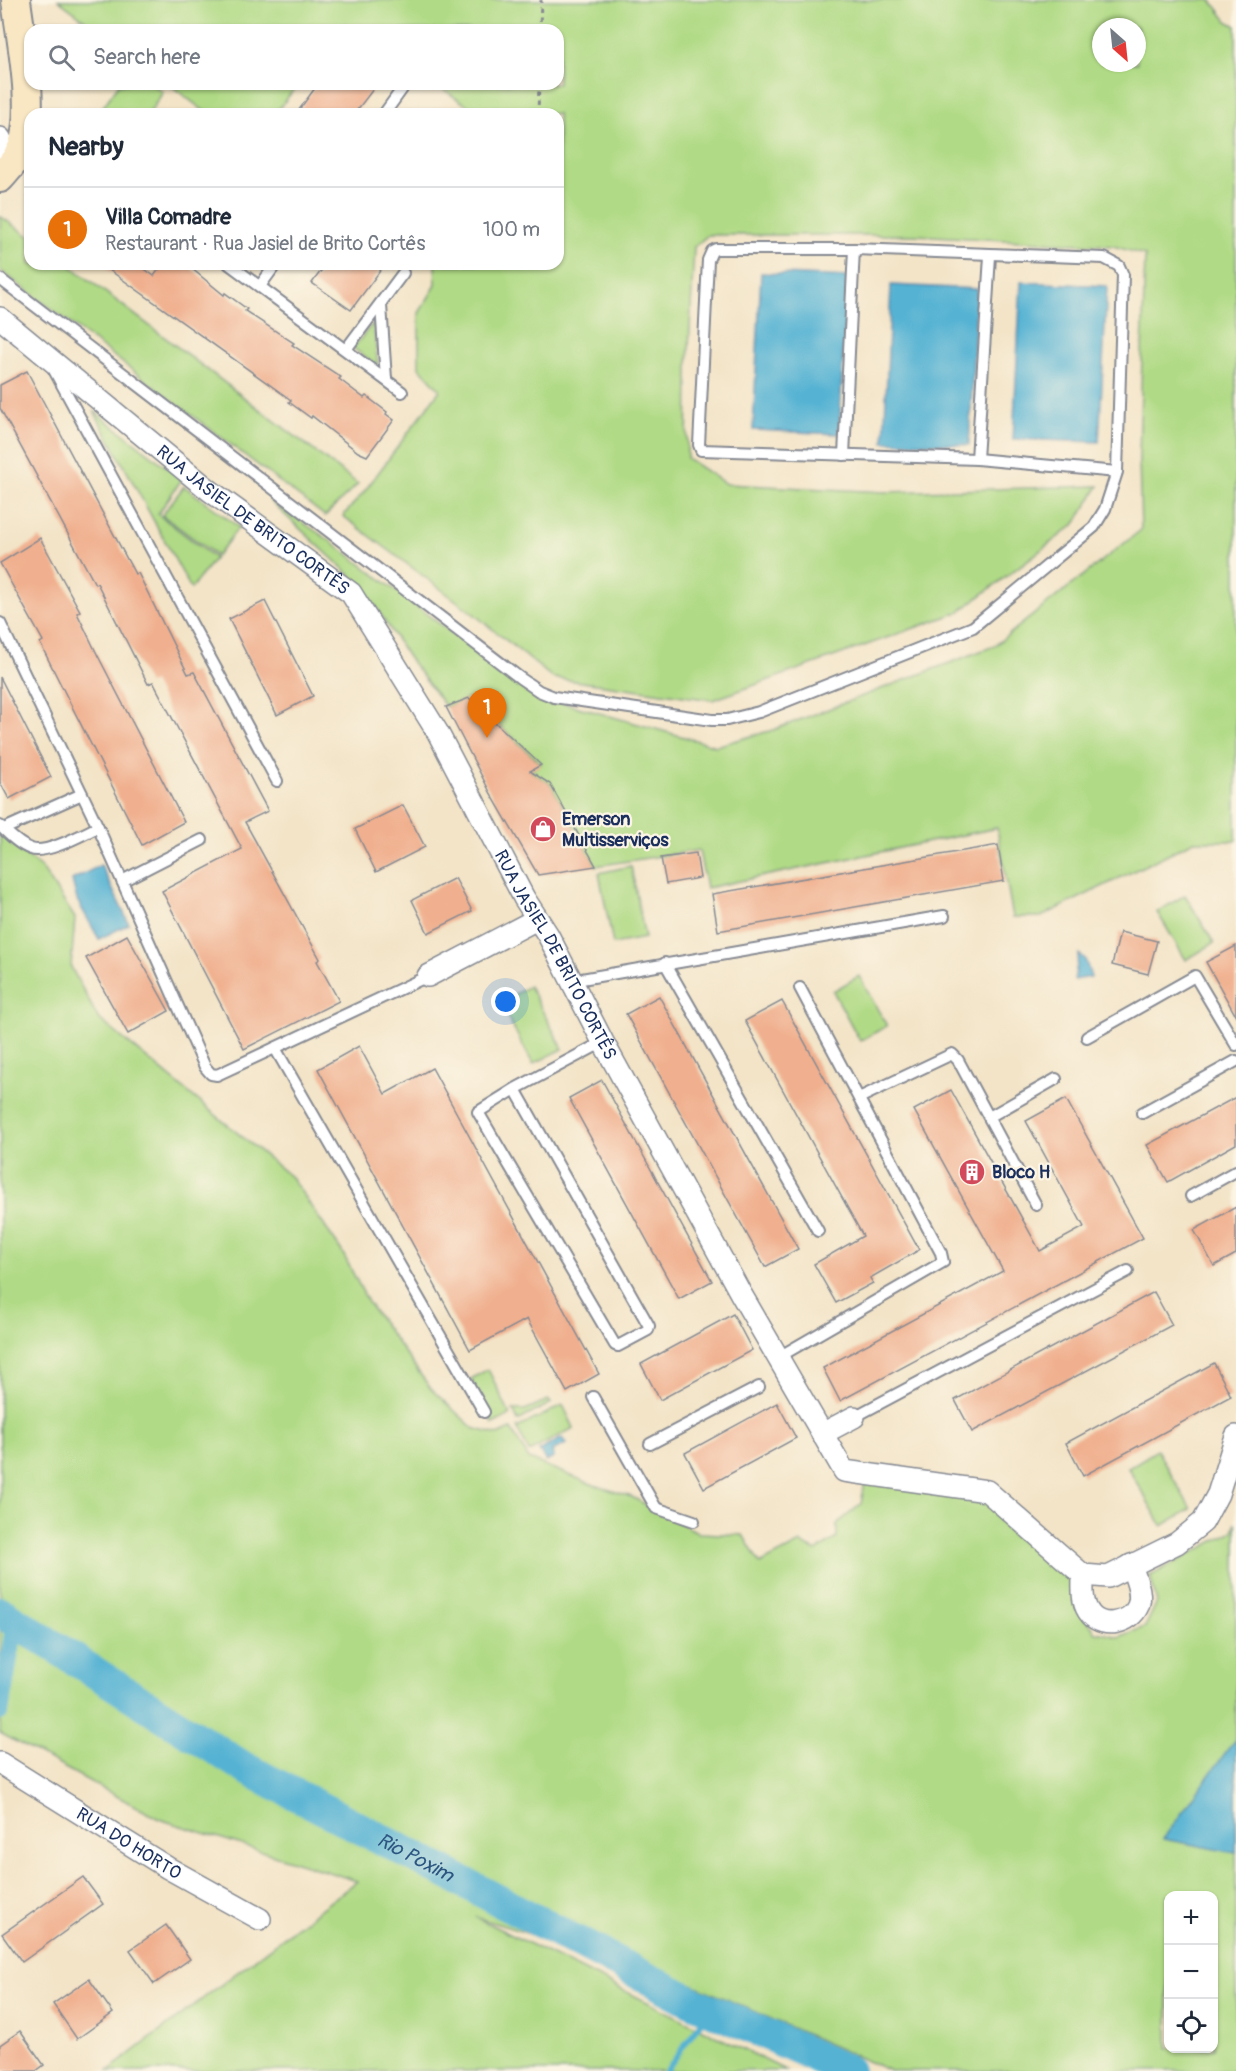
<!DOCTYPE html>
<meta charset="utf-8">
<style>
body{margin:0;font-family:Pangolin,sans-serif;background:#f2f2f3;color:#1f2937}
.controls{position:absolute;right:18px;bottom:18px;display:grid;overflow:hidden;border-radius:12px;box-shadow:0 2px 4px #0004}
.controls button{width:54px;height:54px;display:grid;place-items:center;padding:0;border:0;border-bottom:2px solid #e0e1e3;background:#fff;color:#1f2937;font:30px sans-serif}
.compass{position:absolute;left:1092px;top:18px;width:54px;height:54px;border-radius:50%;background:#fff;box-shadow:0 2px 4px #0004;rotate:153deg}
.you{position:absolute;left:506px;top:1002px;width:21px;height:21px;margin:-15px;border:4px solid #fff;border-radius:50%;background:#1a73e8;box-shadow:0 0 0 9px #1a73e833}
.badge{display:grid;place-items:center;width:39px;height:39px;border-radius:50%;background:#1a73e8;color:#fff;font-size:20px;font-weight:700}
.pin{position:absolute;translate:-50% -50px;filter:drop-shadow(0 2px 3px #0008)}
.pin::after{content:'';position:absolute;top:32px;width:21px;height:18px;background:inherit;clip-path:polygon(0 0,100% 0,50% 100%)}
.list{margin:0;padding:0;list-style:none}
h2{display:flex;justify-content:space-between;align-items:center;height:78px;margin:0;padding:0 24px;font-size:26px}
h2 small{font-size:20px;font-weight:400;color:#747a83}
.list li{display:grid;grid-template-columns:39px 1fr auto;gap:18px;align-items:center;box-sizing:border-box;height:84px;padding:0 24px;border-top:2px solid #e0e1e3}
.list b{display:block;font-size:22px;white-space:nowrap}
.list p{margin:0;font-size:20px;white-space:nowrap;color:#747a83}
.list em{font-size:20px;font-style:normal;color:#747a83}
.icon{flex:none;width:33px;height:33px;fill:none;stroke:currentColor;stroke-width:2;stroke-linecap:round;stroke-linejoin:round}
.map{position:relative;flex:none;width:1236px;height:2071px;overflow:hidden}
.search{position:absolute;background:#fff;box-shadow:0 2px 4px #0004;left:24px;top:24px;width:540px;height:66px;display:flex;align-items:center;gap:15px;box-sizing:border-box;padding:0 21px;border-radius:18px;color:#747a83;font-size:22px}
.panel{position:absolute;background:#fff;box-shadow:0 2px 4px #0004;left:24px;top:108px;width:540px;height:162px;border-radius:18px}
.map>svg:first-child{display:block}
.green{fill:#b0da85;stroke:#668472;stroke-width:1.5;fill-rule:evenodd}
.water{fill:#55b2d3;stroke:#387098;stroke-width:1.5}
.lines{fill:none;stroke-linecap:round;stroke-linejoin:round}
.stream{stroke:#55b2d3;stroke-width:5}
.canal{stroke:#55b2d3;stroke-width:18}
.river{stroke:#55b2d3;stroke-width:32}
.building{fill:#f0b08f}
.lane-casing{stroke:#878a92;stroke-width:14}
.street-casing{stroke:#878a92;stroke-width:24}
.secondary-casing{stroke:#878a92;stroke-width:32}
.path{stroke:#878a92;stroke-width:3;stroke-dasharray:4.5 4.5;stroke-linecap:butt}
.lane{stroke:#fff;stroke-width:10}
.street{stroke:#fff;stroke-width:21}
.secondary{stroke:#f9e7c3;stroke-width:28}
.labels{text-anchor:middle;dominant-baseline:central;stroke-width:4.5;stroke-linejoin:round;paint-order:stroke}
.street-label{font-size:18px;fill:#1b2f5e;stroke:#fcf5e5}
.poi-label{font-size:18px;font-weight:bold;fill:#1b2f5e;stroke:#fcf5e5;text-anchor:start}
.water-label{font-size:20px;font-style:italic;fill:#2c5681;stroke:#fcf5e5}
</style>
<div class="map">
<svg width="1236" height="2071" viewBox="0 0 1236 2071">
<rect width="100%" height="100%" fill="#fcf5e5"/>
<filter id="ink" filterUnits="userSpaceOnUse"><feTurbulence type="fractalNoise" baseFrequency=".0167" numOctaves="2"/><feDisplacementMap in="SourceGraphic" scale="12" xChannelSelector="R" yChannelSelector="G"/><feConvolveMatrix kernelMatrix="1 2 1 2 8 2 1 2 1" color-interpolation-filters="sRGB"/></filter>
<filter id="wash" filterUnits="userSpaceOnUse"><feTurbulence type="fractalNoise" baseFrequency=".008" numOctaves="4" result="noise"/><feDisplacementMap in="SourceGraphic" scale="24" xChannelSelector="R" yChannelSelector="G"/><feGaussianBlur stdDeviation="1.35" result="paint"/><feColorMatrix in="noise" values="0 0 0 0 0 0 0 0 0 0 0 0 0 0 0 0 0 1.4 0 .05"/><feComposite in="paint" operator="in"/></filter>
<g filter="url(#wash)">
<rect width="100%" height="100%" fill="#f3e4c7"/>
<g class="green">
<path d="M58,0H1211L1227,21L1236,26V841H1194L1041,917H1013L997,828L706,888L699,850L596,866L550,784L530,771L541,764L470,698L446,707L408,657L363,587L269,500L332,542L532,694L716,746L773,730L994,646L1141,530L1139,458L1145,255L1113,246L915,235H708L694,247L688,368L687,458L726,484L885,492L1099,486L1074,525L959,612L713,700L553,678L470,611L343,516L364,492L440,390L419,367V313L436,285L435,264H558V114H480L435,84H558V30H354L345,24L340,30H98ZM1101,27H1137V63H1101Z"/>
<polygon points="119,84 152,84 163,92 149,114 98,114"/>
<polygon points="169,84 298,84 275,114 208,114"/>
<polygon points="0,216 30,237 30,264 68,264 358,484 325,516 0,270"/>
<polygon points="373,323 378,366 353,348"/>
<polygon points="94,411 182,479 158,514 215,558 191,589"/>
<polygon points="184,486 239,527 217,556 162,515"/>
<path d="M0,833L43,870L75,918L71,967L98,1018L291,1177L341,1250L369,1304L431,1389L473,1428L498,1435L511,1429L529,1459L594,1485L632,1497L699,1533L743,1535L760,1564L800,1543L816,1551L837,1538V1524L861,1504L866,1476L972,1488L1079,1582V1610L1096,1632L1119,1637L1145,1627L1157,1602L1150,1576L1233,1531L1236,1522V2071H890L692,1984L475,1917L787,2071H108L357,1881L159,1819L0,1733ZM1168,1896H1214V2048H1168Z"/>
<polygon points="631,866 645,938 613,944 599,873"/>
<polygon points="1185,895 1214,943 1186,960 1157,912"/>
<polygon points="859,976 887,1026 860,1041 833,991"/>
<polygon points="529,986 563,1049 533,1064 500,1003"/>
<polygon points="488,1369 510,1415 493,1424 471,1379"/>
<polygon points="548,1400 551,1403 518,1421 513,1410 525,1410"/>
<polygon points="563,1405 574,1428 529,1452 517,1428"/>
<polygon points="1157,1450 1191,1509 1162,1526 1128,1468"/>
</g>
<g class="water">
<polygon points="761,273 847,277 839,434 753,430"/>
<polygon points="1021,282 1107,286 1099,442 1013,439"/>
<polygon points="891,285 977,289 969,445 884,442"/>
<polygon points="101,865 129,924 99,939 77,900 72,880"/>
<polygon points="1079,954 1085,959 1091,977 1074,980"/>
<polygon points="562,1438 566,1444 552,1451 554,1458 546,1461 539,1451"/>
<polygon points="1236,1738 1236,1853 1163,1839"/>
</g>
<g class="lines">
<polyline class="stream" points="666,2071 710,2010"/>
<polyline class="canal" points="0,1712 15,1622"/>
<path class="river" id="s1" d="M0,1612L245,1768L691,2001L848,2071"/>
</g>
<g id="blocks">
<g class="building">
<polygon points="318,84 377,84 354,114 296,114"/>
<polygon points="101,264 138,264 154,276 163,264 186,264 224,295 225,293 247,309 245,311 294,343 292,345 341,377 339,379 364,398 366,396 387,412 386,414 394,420 367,456 358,452 312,416 311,418 289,402 291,400"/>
<polygon points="326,264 385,264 351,310 312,283"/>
<polygon points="27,371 135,574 138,573 188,674 194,672 268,811 245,822 320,959 317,961 339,1001 244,1049 162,891 242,849 153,682 148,684 97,583 95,584 0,408 0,385"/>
<polygon points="40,538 80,611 77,613 98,656 184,822 142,845 62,687 40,643 43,641 0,563"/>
<polygon points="265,601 313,696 277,715 229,619"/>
<polygon points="0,677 51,777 9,799 0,782"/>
<polygon points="469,698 541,765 530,771 550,784 596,866 538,875 490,792 446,707"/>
<polygon points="403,805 425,847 376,872 355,829"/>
<polygon points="998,845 1004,881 718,931 712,894"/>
<polygon points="696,853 700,878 666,884 661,858"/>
<polygon points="455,878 472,911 428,933 412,900"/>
<polygon points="1120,932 1157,941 1148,974 1112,965"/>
<polygon points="127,935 169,1011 128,1034 86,958"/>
<polygon points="1236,946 1236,1016 1206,962"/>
<polygon points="659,996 798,1249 765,1267 626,1014"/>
<polygon points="782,1001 919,1250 870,1278 873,1283 836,1303 814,1264 863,1236 745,1021"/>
<polygon points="359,1046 385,1094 432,1068 599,1374 567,1392 527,1319 470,1350 318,1069"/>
<polygon points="602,1080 712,1281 679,1299 569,1098"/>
<polygon points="951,1090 1040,1251 1084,1227 1026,1121 1066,1099 1143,1238 840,1401 823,1368 1003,1271 914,1110"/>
<polygon points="1236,1097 1236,1144 1168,1182 1147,1145"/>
<polygon points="1236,1207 1236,1254 1214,1266 1194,1230"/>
<polygon points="1154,1292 1172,1325 972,1432 955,1400"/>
<polygon points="733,1314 752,1350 660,1400 641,1364"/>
<polygon points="1214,1363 1231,1396 1083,1476 1066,1443"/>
<polygon points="777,1403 796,1438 704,1488 685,1453"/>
<polygon points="83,1877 103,1904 22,1962 2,1934"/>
<polygon points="166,1925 190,1959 154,1984 130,1950"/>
<polygon points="89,1979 113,2013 77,2039 53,2004"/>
<polygon points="20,2031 44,2065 36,2071 0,2071 0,2045"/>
</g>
</g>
</g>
<g filter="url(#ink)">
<use href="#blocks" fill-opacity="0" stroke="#878a92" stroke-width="1.5"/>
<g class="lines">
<defs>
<g id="lane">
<polyline points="384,114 402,89"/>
<polyline points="229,264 402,392"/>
<polyline points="0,279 520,678 539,691 554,697 712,720 727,720 759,712 973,627 1094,527 1105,509 1117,472 1123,275 1119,266 1104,258 854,249 716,249 712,251 708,260 699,445 701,450 977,459 1117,472"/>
<polyline points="260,286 276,264"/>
<polyline points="381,305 386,379"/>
<polyline points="347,348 403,273"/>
<polyline points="54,370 277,781"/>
<polyline points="844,455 854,249"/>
<polyline points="977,459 990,256"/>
<polyline points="0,623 98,827 205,1067 211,1074 217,1075 428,976"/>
<path d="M0,826C9,834 19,845 31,849C46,855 83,834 98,827"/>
<polyline points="4,829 82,794"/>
<polyline points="122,881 202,840"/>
<polyline points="665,963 818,1231"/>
<polyline points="570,981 944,916"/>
<polyline points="1087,1037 1195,976 1236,1045"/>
<polyline points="275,1048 484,1412"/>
<polyline points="515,1089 649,1326 648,1330 618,1346 615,1345 478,1112 515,1089 603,1042"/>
<polyline points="859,1098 952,1054 958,1060 1036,1205"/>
<polyline points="1142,1113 1236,1061"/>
<polyline points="989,1117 1056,1079"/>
<polyline points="1191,1196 1236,1171"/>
<polyline points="777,1358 943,1262 941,1253 800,988"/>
<polyline points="593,1397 656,1508 694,1521"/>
<polyline points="854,1417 1128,1271"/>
<polyline points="650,1444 759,1387"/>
</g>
<g id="street">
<polyline points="0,138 13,164"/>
<path id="s2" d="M0,318L209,490L351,593L438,733L524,898L548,935L603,1042L741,1294L844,1471L987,1491L1083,1575L1108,1577L1177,1543L1203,1522L1218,1494L1236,1436"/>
<polyline points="428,976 537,919"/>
<polyline points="822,1434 854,1417"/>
<path d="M1083,1575C1083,1589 1081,1604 1091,1615C1104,1629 1131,1623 1138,1606C1143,1593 1135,1578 1131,1565"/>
<path id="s3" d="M0,1763L168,1868L260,1919"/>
</g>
<path id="secondary" d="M0,178C8,169 17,160 22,148C36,109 21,41 16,0"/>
</defs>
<use href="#lane" class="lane-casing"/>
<use href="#street" class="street-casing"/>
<use href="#secondary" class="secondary-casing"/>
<g class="path">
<polyline points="540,30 541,0"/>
<polyline points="538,114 539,84"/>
</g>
<use href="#lane" class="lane"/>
<use href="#street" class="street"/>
<use href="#secondary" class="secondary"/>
</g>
</g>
<defs>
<symbol id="shop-disc" viewBox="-11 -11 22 22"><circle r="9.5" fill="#d1495b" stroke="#fcf5e5"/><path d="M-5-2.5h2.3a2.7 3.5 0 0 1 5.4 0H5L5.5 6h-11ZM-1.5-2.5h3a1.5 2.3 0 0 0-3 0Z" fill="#fff"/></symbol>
<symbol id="building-disc" viewBox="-11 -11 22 22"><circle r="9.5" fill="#d1495b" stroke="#fcf5e5"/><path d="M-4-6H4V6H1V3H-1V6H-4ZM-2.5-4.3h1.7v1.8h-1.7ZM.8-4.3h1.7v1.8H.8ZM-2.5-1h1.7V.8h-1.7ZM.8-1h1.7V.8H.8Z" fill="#fff"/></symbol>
</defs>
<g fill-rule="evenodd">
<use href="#shop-disc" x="528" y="814" width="30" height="30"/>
<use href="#building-disc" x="957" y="1157" width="30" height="30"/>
</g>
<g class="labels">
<g class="street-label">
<text stroke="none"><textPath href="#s2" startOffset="324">RUA JASIEL DE BRITO CORTÊS</textPath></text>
<text stroke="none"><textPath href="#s2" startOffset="862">RUA JASIEL DE BRITO CORTÊS</textPath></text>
<text stroke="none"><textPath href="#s3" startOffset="152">RUA DO HORTO</textPath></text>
</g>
<g class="poi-label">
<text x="562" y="819">Emerson<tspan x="562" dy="21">Multisserviços</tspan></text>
<text x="992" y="1172">Bloco H</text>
</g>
<g class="water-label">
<text stroke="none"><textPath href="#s1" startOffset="483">Rio Poxim</textPath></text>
</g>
</g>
</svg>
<div class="controls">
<button>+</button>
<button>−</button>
<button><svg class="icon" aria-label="locate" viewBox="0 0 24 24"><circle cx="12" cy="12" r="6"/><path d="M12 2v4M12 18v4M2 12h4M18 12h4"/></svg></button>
</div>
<svg class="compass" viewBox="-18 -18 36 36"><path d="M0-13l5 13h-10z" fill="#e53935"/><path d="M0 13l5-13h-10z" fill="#747a83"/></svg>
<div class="you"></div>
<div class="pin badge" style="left:487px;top:738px;background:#e8710a">1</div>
<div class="search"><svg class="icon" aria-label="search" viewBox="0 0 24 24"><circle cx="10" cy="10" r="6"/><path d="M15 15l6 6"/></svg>Search here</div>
<section class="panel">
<h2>Nearby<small></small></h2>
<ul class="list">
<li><span class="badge" style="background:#e8710a">1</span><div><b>Villa Comadre</b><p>Restaurant · Rua Jasiel de Brito Cortês</p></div><em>100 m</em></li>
</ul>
</section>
</div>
